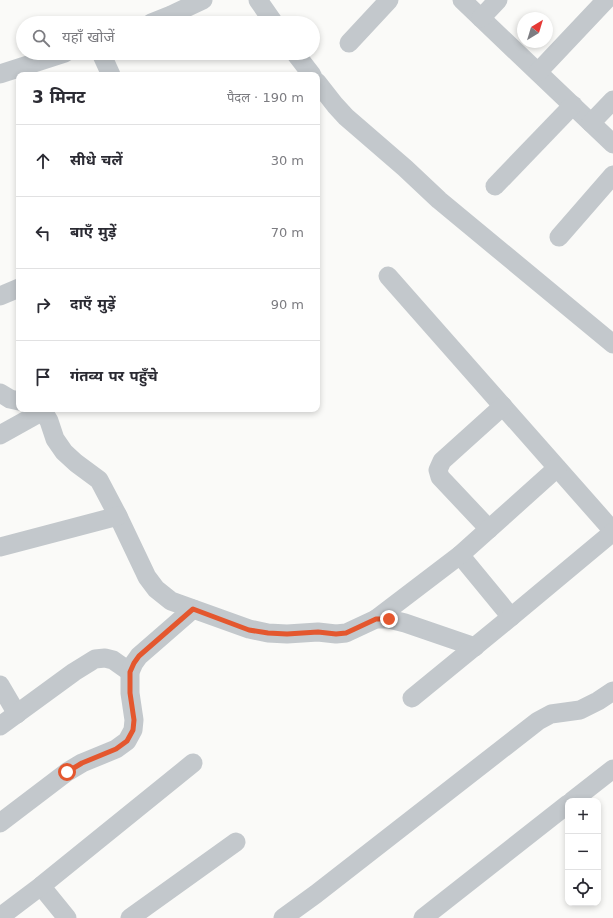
<!DOCTYPE html>
<html lang="hi">
<meta charset="utf-8">
<style>
body{margin:0;font-family:"DejaVu Sans","Noto Sans Devanagari",sans-serif;background:#f2f2f3;color:#2b2b33}
.controls{position:absolute;right:12px;bottom:12px;display:grid;overflow:hidden;border-radius:8px;box-shadow:0 2px 6px #0003}
.controls button{width:36px;height:36px;display:grid;place-items:center;padding:0;border:0;border-bottom:1px solid #e1e1e2;background:#fff;color:#2b2b33;font:20px sans-serif}
.compass{position:absolute;left:517px;top:12px;width:36px;height:36px;border-radius:50%;background:#fff;box-shadow:0 2px 6px #0003;rotate:38deg}
.stop{position:absolute;width:12px;height:12px;margin:-9px;border:3px solid #e4572e;border-radius:50%;background:#fff}
.stop.end{background:#e4572e;border-color:#fff;box-shadow:0 1px 4px #0008}
.list{margin:0;padding:0;list-style:none}
h2{display:flex;justify-content:space-between;align-items:center;height:52px;margin:0;padding:0 16px;font-size:17px}
h2 small{font-size:13px;font-weight:400;color:#7c7c81}
.list li{display:grid;grid-template-columns:26px 1fr auto;gap:12px;align-items:center;box-sizing:border-box;height:72px;padding:0 16px;border-top:1px solid #e1e1e2}
.list b{display:block;font-size:15px;white-space:nowrap}
.list em{font-size:13px;font-style:normal;color:#7c7c81}
.icon{flex:none;width:22px;height:22px;fill:none;stroke:currentColor;stroke-width:2;stroke-linecap:round;stroke-linejoin:round}
.map{position:relative;flex:none;width:613px;height:918px;overflow:hidden}
.search{position:absolute;background:#fff;box-shadow:0 2px 6px #0003;left:16px;top:16px;width:304px;height:44px;display:flex;align-items:center;gap:10px;box-sizing:border-box;padding:0 14px;border-radius:22px;color:#7c7c81;font-size:15px}
.panel{position:absolute;background:#fff;box-shadow:0 2px 6px #0003;left:16px;top:72px;width:304px;height:340px;border-radius:8px}
.map>svg:first-child{display:block}
.lines{fill:none;stroke-linecap:round;stroke-linejoin:round}
.minor{stroke:#c3c8cc;stroke-width:19}
.route{stroke:#e4572e;stroke-width:5}
</style>
<div class="map">
<svg width="613" height="918" viewBox="0 0 613 918">
<rect width="100%" height="100%" fill="#fafaf8"/>
<g class="lines">
<g class="minor">
<polyline points="258,0 274,23"/>
<polyline points="462,0 613,144"/>
<polyline points="481,18 498,0"/>
<polyline points="151,23 171,15 203,0"/>
<polyline points="349,43 389,0"/>
<polyline points="101,53 111,75"/>
<polyline points="295,53 312,75"/>
<polyline points="538,72 606,0"/>
<polyline points="0,74 65,53"/>
<polyline points="317,82 335,105 346,117 405,168 439,200 613,344"/>
<polyline points="591,123 613,100"/>
<polyline points="495,186 573,105"/>
<polyline points="559,237 613,175"/>
<polyline points="388,276 613,531"/>
<polyline points="0,296 19,288"/>
<polyline points="0,393 10,399 19,401"/>
<polyline points="39,409 43,411 49,421 55,439 64,452 76,463 99,480 118,516 147,577 156,589 171,601 249,629 268,633 287,634 318,632 336,634 346,633 376,619 389,619 405,623 475,647"/>
<polyline points="0,435 43,411"/>
<polyline points="489,529 440,477 438,470 442,461 503,406"/>
<polyline points="0,547 118,516"/>
<polyline points="460,555 511,617"/>
<polyline points="376,619 460,555 557,468"/>
<polyline points="0,685 17,714"/>
<polyline points="412,698 511,617 613,532"/>
<polyline points="0,726 74,672 95,659 105,658 113,660 130,672"/>
<polyline points="572,801 613,769"/>
<polyline points="0,823 67,772 82,763 116,749 127,741 133,730 134,720 130,693 130,672 134,663 139,656 193,609"/>
<polyline points="41,886 67,918"/>
<polyline points="0,917 41,886 193,763"/>
<polyline points="130,918 236,842"/>
<polyline points="283,918 316,894 538,721 551,714 580,710 598,701 613,691"/>
<polyline points="423,918 568,804"/>
</g>
</g>
<g class="lines">
<polyline class="route" points="67,772 82,763 116,749 127,741 133,730 134,720 130,693 130,672 134,663 139,656 193,609 249,630 268,633 287,634 318,632 336,634 346,633 376,619 389,619"/>
</g>
</svg>
<div class="controls">
<button>+</button>
<button>−</button>
<button><svg class="icon" aria-label="locate" viewBox="0 0 24 24"><circle cx="12" cy="12" r="6"/><path d="M12 2v4M12 18v4M2 12h4M18 12h4"/></svg></button>
</div>
<svg class="compass" viewBox="-18 -18 36 36"><path d="M0-13l5 13h-10z" fill="#e53935"/><path d="M0 13l5-13h-10z" fill="#7c7c81"/></svg>
<div class="stop" style="left:67px;top:772px"></div>
<div class="stop end" style="left:389px;top:619px"></div>
<div class="search"><svg class="icon" aria-label="search" viewBox="0 0 24 24"><circle cx="10" cy="10" r="6"/><path d="M15 15l6 6"/></svg>यहाँ खोजें</div>
<section class="panel">
<h2>3 मिनट<small>पैदल · 190 m</small></h2>
<ul class="list">
<li><svg class="icon" aria-label="ahead" viewBox="0 0 24 24"><path d="M12 20V5M6 11l6-6 6 6"/></svg><div><b>सीधे चलें</b></div><em>30 m</em></li>
<li><svg class="icon" aria-label="left" viewBox="0 0 24 24"><path d="M17 20v-9H6M10 6l-5 5 5 5"/></svg><div><b>बाएँ मुड़ें</b></div><em>70 m</em></li>
<li><svg class="icon" aria-label="right" viewBox="0 0 24 24"><path d="M7 20v-9h11M14 6l5 5-5 5"/></svg><div><b>दाएँ मुड़ें</b></div><em>90 m</em></li>
<li><svg class="icon" aria-label="arrive" viewBox="0 0 24 24"><path d="M6 21V4h12l-3 4 3 4H6"/></svg><div><b>गंतव्य पर पहुँचे</b></div></li>
</ul>
</section>
</div>
